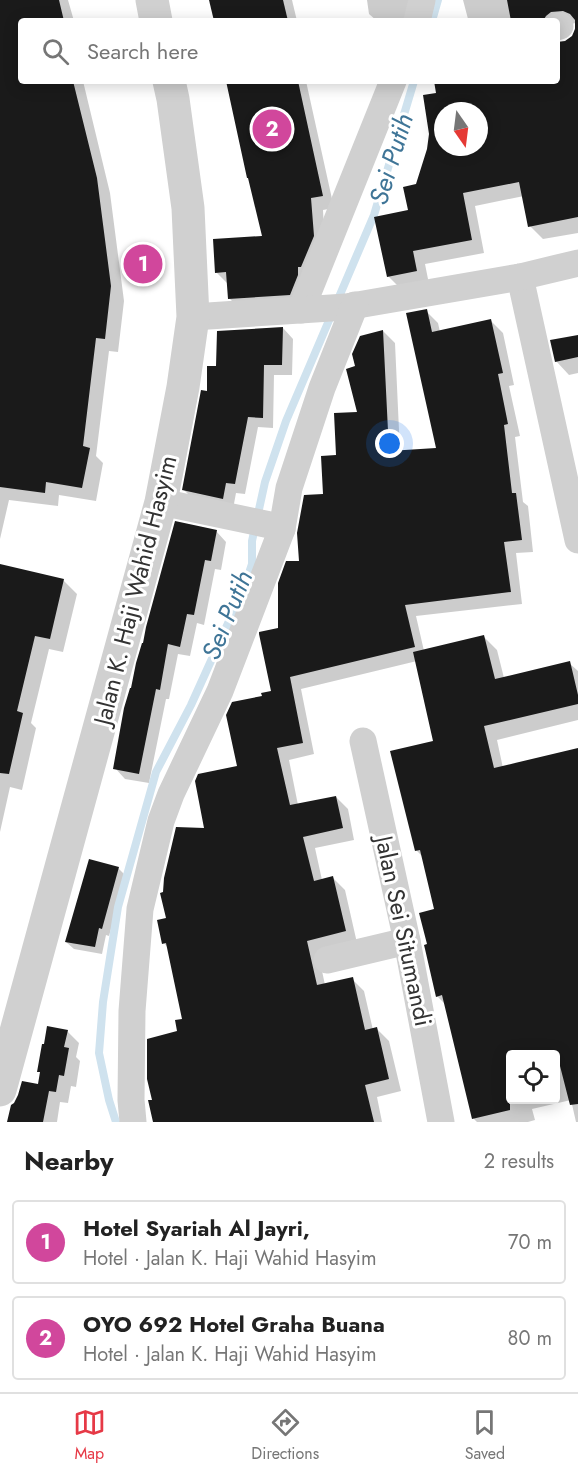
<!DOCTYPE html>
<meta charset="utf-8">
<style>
body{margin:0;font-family:Jost,sans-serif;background:#f6f6f6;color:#222}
.controls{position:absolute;right:18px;bottom:18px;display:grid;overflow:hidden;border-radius:6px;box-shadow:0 3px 15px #0003}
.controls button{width:54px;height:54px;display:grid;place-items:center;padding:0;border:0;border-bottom:2px solid #e0e0e0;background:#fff;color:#222;font:30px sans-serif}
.compass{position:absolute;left:434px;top:102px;width:54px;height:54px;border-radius:50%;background:#fff;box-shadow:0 3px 15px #0003;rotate:166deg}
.you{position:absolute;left:390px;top:444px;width:21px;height:21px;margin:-15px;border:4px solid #fff;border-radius:50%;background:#1a73e8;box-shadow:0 0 0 9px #1a73e833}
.badge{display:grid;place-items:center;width:39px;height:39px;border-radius:50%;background:#e63946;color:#fff;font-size:20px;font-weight:700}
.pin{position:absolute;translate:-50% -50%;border:3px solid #fff;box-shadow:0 2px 6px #0006}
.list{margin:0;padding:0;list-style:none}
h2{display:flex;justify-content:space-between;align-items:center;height:78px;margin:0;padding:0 24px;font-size:26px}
h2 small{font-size:20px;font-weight:400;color:#767676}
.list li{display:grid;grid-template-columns:39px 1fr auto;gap:18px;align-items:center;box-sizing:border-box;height:84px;margin:0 12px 12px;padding:0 12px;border:2px solid #e0e0e0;border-radius:6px}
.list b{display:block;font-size:22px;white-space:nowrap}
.list p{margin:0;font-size:20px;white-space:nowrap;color:#767676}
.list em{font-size:20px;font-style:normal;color:#767676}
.icon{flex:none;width:33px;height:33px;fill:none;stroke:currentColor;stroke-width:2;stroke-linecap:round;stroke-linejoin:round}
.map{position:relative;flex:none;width:578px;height:1122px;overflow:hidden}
.search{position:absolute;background:#fff;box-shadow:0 3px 15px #0003;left:18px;right:18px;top:18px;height:66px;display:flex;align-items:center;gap:15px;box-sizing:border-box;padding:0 21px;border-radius:6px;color:#767676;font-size:22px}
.sheet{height:270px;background:#fff}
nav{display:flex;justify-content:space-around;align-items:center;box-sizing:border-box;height:84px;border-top:2px solid #e0e0e0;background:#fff;font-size:16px;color:#767676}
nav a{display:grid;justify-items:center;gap:3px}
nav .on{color:#e63946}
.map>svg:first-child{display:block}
.shadow{fill:#0003;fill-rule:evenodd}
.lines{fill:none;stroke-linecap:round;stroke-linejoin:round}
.stream{stroke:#cfe2ee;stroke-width:8}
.building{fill:#1a1a1a;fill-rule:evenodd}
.minor{stroke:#d0d0d0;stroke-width:27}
.tertiary{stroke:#d0d0d0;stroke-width:33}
.labels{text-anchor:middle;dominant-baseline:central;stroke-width:6;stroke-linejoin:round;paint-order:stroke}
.street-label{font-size:24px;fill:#333;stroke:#fff}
.water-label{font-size:26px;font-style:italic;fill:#3f7597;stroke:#fff}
</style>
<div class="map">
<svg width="578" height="1122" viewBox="0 0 578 1122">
<rect width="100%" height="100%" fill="#fff"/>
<g class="shadow">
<polygon points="0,0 68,0 74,21 21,21 21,81 83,81 110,193 124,301 118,352 109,351 96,456 103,463 96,501 59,495 58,506 9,500 0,539"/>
<polygon points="212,0 292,0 297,21 216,21"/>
<polygon points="367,0 418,0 414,21 377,21 369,14"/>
<path d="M463,0H578V233L543,239L530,226L524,196L475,206L484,253L425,264L429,284L401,289L388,276L429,149L438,94L436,81H557V43L566,42L573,37L576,23L565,25L557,21H470L468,19ZM443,111H479V147H443Z"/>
<polygon points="227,81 306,81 334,208 323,210 325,249 302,307 242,311 229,298 228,284 216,272 264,237"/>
<path d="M426,311L438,323L440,332L491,321L503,333L514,385L509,386L520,436L515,437L523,502L528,506L533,552L516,553L522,604L416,616L424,651L484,637L497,650L504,678L569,663L578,671V720L497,740L503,768L578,750V1122H576L571,1100L532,1109L535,1120L528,1122H477L474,1119L446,1005L437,996L429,945L436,910L423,857L416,850L434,742L417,661L301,689L314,754L289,760L298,805L336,797L348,809L354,840L315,848L322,880L333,878L345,890L357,943L318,952L325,985L352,979L364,991L373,1030L377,1029L389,1041L401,1091L377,1097L382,1122H154V1101L184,1020L168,948L164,943L167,919L206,829L239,768L263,697L272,693L280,629L300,563L338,457L359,414L357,367L383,331L395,343L400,452L437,449ZM510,1054H556V1100H510Z"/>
<polygon points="283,328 293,339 292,375 274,375 273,428 258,427 245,494 236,493 233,509 195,501 184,490 208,392 217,367"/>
<polygon points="578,336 578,373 569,375 556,361"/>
<polygon points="216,531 226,542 221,570 215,569 204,625 197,623 190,656 178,654 169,699 166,699 149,783 125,779 115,768"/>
<polygon points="0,566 63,580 77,594 63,652 49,649 31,723 36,728 22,790 10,787 0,832"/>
<polygon points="118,868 126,876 109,936 106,935 102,954 74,949 66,942"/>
<polygon points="67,1031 79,1043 76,1057 80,1061 76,1087 71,1086 68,1103 60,1102 57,1122 9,1122 39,1086 41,1073 39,1071"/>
</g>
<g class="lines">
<g class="stream">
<polyline points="432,21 438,0"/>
<polyline points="116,1122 109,1100 99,1053 103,1002 118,907 156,772 191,705 244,588 252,564 252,541 265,482 286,421 374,215 414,81"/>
</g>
</g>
<g class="building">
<polygon points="0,0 59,0 64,21 21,21 21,81 73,81 97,178 111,286 105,339 96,338 83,446 90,448 82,488 46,482 45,493 0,487"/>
<polygon points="209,0 283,0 288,21 214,21"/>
<path d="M507,0H578V217L528,227L519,182L463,193L472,240L413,251L417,271L387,277L374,217L408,210L403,187L416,184L427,149L429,134L423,95L436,93L434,81H557V42L565,41L572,36L575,29V20L570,14L563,11L551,12L546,16L543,21H511ZM443,111H479V147H443Z"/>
<polygon points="226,81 298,81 323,196 311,198 314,236 301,267 298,267 298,275 290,295 228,299 226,272 215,273 213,239 262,236 248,178 247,178"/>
<polygon points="427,309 432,332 491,319 503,373 498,374 508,424 504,425 512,493 516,493 522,540 504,542 511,592 405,605 415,647 290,677 303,743 277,748 290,805 336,796 343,828 303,837 314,881 333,876 346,931 307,941 317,985 353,977 365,1030 377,1027 389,1079 365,1085 374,1122 153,1122 148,1100 152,1100 147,1079 147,1039 177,1031 175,1020 182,1019 166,943 162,944 157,920 166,918 160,893 163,892 164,878 176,827 204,828 195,781 198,774 237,766 226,715 232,702 262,696 261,693 271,691 259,634 259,632 278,628 278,583 286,561 299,561 297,533 304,495 323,494 321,456 336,455 334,413 357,412 346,369 355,366 352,354 360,336 383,330 389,451 436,448 406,313"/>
<polygon points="283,327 282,365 264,365 263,418 248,417 235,484 226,483 223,499 182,490 201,390 207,391 207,366 216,366 217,331"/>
<polygon points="578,335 578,357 555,362 550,340"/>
<polygon points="175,521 217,530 211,561 205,560 194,615 187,614 180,647 168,644 160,690 156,689 139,774 113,769 124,708 130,688 131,688 136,663 142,643 143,643 146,627"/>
<polygon points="0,564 64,579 50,639 35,636 17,711 23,713 9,774 0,773"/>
<polygon points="484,635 495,679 570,661 578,695 578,704 484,726 494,768 578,748 578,1104 570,1105 560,1066 555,1067 555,1054 510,1054 510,1110 472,1119 442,995 436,997 425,949 424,945 427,944 419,913 434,909 420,850 415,851 390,751 433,741 413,652"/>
<polygon points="89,859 119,867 102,929 99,928 95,947 65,942"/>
<polygon points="47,1026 68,1030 64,1047 69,1048 64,1076 59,1075 56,1092 49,1091 43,1122 7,1122 11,1105 14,1103 18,1095 22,1081 38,1084 40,1072 37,1072 42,1044 44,1044"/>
</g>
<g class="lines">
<g class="minor">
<polyline points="417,21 422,0"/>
<polyline points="557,27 560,26"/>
<polyline points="520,277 578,540"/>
<polyline points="301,310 393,81"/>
<polyline points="193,317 346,307 520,277 578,263"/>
<polyline points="161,502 270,525 282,529"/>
<polyline points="363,741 407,941 441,1122"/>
<polyline points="327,960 407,941"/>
<polyline points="133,1122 131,1100 132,1011 140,909 161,821 171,794 220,691 282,529 289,488 322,388 355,305"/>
</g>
<g class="tertiary">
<polyline points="152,0 156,21"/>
<polyline points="0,1090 161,502 183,387 193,317 188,208 173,99 169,81"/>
</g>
</g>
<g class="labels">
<g class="street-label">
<text transform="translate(135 590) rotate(-76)">Jalan K. Haji Wahid Hasyim</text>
<text transform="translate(404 931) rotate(78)">Jalan Sei Situmandi</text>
</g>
<g class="water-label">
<text transform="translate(391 159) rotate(-73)">Sei Putih</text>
<text transform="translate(227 615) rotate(-68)">Sei Putih</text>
</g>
</g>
</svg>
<div class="controls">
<button><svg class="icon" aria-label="locate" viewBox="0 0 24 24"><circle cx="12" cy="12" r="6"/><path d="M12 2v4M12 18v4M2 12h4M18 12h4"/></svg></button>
</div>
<svg class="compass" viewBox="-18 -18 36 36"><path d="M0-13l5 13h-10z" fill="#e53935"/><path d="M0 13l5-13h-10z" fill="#767676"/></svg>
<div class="you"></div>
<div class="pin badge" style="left:143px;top:264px;background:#d1479c">1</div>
<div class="pin badge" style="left:272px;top:129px;background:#d1479c">2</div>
<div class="search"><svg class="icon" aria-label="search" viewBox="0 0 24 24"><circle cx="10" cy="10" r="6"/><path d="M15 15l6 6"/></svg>Search here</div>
</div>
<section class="sheet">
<h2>Nearby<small>2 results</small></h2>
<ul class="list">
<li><span class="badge" style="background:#d1479c">1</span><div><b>Hotel Syariah Al Jayri,</b><p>Hotel · Jalan K. Haji Wahid Hasyim</p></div><em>70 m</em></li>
<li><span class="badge" style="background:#d1479c">2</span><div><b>OYO 692 Hotel Graha Buana</b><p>Hotel · Jalan K. Haji Wahid Hasyim</p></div><em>80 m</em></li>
</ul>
</section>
<nav>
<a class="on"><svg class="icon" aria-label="map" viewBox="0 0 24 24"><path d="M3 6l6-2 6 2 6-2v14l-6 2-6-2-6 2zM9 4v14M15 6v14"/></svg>Map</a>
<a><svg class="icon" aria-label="directions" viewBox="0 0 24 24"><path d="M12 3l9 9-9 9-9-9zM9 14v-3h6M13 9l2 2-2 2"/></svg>Directions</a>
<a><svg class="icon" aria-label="saved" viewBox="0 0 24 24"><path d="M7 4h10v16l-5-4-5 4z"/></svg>Saved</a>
</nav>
